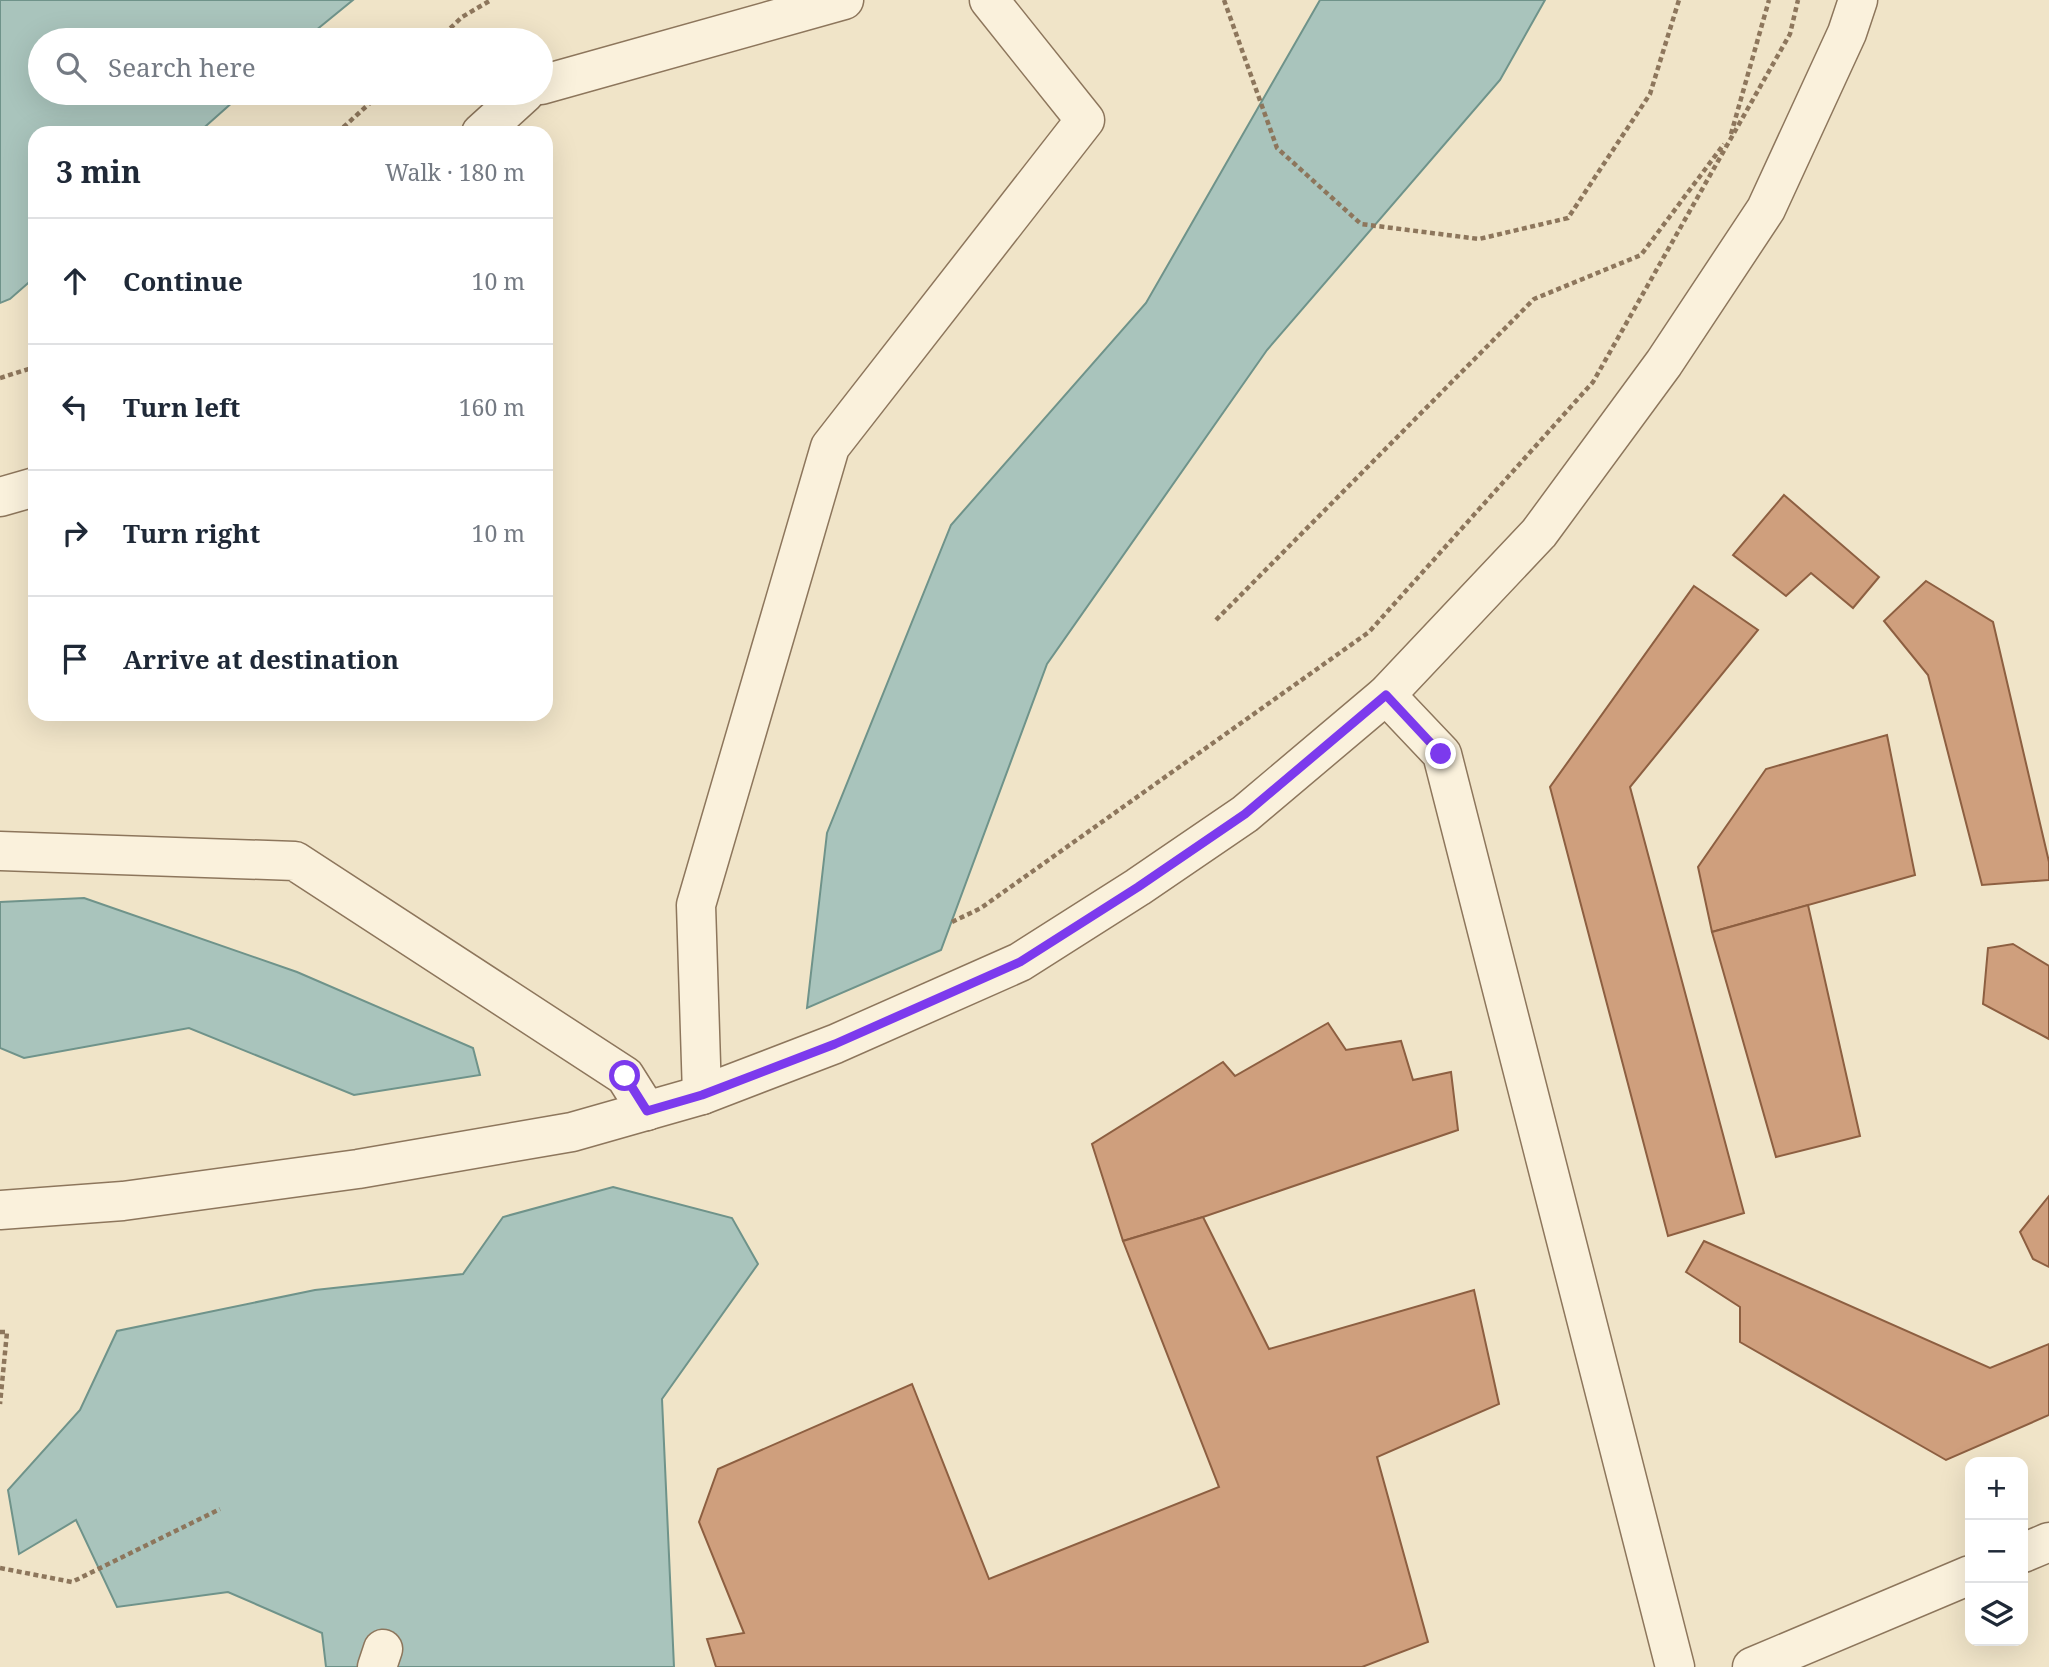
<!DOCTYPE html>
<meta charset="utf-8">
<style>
body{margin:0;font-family:"Noto Serif",serif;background:#f6f6f7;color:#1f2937}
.controls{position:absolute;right:21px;bottom:21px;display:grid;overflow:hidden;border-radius:14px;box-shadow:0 7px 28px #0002}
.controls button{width:63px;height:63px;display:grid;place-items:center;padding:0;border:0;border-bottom:2px solid #e0e1e3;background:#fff;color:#1f2937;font:35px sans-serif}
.stop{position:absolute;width:21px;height:21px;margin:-16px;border:5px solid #7c3aed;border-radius:50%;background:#fff}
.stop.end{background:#7c3aed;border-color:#fff;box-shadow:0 2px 7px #0008}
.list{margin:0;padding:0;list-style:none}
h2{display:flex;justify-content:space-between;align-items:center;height:91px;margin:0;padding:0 28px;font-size:30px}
h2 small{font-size:23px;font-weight:400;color:#747a83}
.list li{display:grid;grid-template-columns:46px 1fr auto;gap:21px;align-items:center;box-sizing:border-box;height:126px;padding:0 28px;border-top:2px solid #e0e1e3}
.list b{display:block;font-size:26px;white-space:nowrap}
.list em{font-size:23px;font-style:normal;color:#747a83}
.icon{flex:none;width:38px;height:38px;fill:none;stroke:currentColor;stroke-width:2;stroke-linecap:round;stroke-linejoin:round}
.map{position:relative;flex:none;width:2049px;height:1667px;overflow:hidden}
.search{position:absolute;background:#fff;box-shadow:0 7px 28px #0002;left:28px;top:28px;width:525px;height:77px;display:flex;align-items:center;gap:18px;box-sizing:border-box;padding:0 24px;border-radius:38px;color:#747a83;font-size:26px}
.panel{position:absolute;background:#fff;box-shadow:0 7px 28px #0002;left:28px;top:126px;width:525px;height:595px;border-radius:21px}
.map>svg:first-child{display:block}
.water{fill:#a9c4bc;stroke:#6f938a;stroke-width:2}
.building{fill:#cf9f7d;stroke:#8d5f41;stroke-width:2}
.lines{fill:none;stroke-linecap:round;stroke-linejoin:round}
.minor-casing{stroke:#8d765c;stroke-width:41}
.path{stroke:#8d765c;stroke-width:4.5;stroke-dasharray:5 3.5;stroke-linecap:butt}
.minor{stroke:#faf1dc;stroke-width:38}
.route{stroke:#7c3aed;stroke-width:9}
</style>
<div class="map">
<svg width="2049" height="1667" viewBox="0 0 2049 1667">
<rect width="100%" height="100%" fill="#f0e4c8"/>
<g class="water">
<polygon points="0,0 353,0 304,40 40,40 40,93 243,93 198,133 35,133 35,277 10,299 0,303"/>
<polygon points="1320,0 1545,0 1500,80 1267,350 1047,664 941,950 807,1008 827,833 951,525 1146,303"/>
<polygon points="84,898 297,972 473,1048 480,1075 354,1095 189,1028 24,1058 0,1048 0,902"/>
<polygon points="613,1187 732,1218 758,1264 662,1399 674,1667 326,1667 322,1633 228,1592 117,1607 76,1520 19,1554 8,1490 80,1410 117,1331 315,1290 463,1274 503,1217"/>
</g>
<g class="building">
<polygon points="1784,495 1879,577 1853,608 1811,573 1786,596 1733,555"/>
<polygon points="1926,581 1993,622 2049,862 2049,880 1982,885 1928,675 1884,621"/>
<polygon points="1694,586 1758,630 1630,787 1744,1213 1668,1236 1550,787"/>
<polygon points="1887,735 1915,875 1712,932 1698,867 1766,769"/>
<polygon points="1808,905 1860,1136 1776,1157 1712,932"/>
<polygon points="2013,944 2049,966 2049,1039 1983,1004 1988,948"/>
<polygon points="1328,1023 1346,1050 1401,1041 1413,1080 1451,1072 1458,1130 1203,1217 1123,1241 1092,1144 1223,1062 1235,1076"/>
<polygon points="2049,1196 2049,1267 2033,1259 2020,1232"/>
<polygon points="1203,1217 1269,1349 1474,1290 1499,1404 1377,1457 1428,1642 1362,1667 716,1667 707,1639 744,1633 699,1522 718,1469 912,1384 989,1579 1219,1487 1123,1241"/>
<polygon points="1704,1241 1990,1368 2049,1344 2049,1415 1946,1460 1740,1342 1740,1307 1686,1272"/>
</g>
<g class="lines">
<defs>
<g id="minor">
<polyline points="541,85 844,0"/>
<polyline points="481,133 525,93"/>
<polyline points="0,497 35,487"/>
<polyline points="1386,695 1442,754 1675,1667"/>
<polyline points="0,851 295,861 625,1076 647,1111"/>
<polyline points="702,1095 696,905 830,447 1085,120 989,0"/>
<polyline points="0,1210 123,1201 358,1169 572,1132 702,1095 835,1044 1020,962 1138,887 1245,814 1386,695 1539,533 1664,363 1766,209 1847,33 1858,0"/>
<polyline points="2023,1553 2049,1542"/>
<polyline points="377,1667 383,1649"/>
<polyline points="1752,1667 1970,1575"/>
</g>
</defs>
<use href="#minor" class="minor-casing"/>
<g class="path">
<polyline points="1224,0 1277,148 1361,224 1479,239 1568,218 1650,94 1679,0"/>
<polyline points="438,40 462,17 491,0"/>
<polyline points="337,133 381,93"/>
<polyline points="1731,134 1769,0"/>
<polyline points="0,378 35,367"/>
<polyline points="1216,620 1534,299 1641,255 1724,144"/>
<polyline points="952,922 981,908 1369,632 1593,382 1790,34 1798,0"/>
<polyline points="0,1332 7,1332 0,1404"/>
<polyline points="0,1568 72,1582 220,1509"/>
</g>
<use href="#minor" class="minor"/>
</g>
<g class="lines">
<polyline class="route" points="625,1076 647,1111 702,1095 835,1044 1020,962 1138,887 1245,814 1386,695 1441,754"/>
</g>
</svg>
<div class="controls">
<button>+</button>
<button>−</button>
<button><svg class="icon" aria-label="layers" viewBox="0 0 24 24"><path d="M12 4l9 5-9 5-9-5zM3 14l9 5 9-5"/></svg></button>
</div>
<div class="stop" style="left:625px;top:1076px"></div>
<div class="stop end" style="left:1441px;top:754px"></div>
<div class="search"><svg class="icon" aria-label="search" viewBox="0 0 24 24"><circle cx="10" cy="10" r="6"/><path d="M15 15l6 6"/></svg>Search here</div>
<section class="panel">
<h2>3 min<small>Walk · 180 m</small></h2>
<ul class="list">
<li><svg class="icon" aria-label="ahead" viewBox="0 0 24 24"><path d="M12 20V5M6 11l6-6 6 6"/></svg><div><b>Continue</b></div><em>10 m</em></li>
<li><svg class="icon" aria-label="left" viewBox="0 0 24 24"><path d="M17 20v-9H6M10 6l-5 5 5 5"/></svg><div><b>Turn left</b></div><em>160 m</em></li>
<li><svg class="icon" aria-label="right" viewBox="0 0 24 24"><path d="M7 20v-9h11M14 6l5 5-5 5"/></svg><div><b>Turn right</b></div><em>10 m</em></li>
<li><svg class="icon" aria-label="arrive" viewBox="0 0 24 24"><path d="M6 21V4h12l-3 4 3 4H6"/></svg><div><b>Arrive at destination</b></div></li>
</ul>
</section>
</div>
